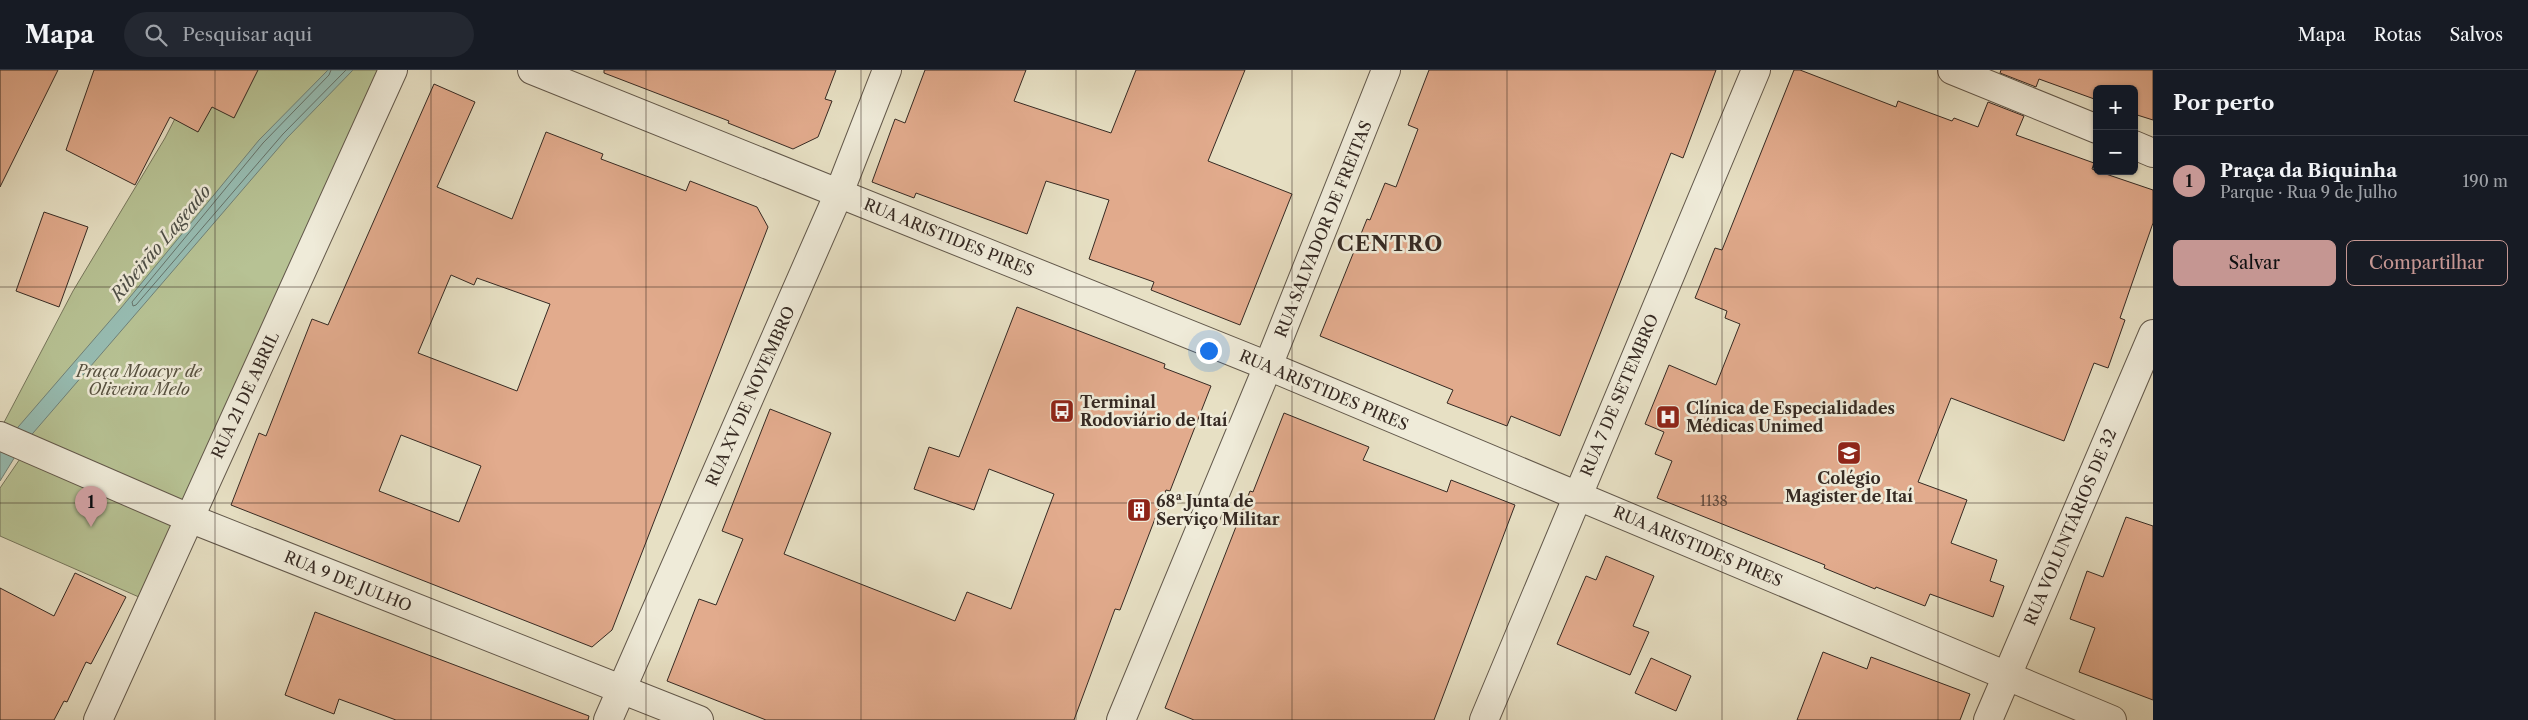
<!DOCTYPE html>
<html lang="pt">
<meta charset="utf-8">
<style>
body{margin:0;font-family:"Libre Caslon Text",serif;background:#242831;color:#f1f3f6}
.controls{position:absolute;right:15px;top:15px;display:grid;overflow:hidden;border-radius:8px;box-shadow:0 1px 4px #0004}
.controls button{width:45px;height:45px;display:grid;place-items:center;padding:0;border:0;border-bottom:1px solid #363941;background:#171b24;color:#f1f3f6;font:25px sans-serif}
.you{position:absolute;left:1208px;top:280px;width:18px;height:18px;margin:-12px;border:4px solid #fff;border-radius:50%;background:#1a73e8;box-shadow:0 0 0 8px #1a73e833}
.badge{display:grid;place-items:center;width:32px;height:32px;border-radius:50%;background:#c59692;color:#111;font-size:16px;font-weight:700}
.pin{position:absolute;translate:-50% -41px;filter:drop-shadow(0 1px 2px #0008)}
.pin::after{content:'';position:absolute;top:26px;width:18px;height:15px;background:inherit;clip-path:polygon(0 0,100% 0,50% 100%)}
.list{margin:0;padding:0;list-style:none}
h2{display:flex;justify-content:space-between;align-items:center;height:65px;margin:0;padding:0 20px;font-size:21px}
h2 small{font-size:16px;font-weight:400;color:#9ea1a6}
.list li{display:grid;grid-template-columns:32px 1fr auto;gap:15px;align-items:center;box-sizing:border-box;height:90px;padding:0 20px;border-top:1px solid #363941}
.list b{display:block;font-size:19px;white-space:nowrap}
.list p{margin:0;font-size:16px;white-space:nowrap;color:#9ea1a6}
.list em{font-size:16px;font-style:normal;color:#9ea1a6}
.actions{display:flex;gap:10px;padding:15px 20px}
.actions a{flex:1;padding:11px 0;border:1px solid #c59692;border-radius:8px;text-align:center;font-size:18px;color:#c59692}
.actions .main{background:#c59692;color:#111}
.icon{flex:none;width:28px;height:28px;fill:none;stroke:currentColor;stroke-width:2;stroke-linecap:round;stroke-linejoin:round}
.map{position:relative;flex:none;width:2153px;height:650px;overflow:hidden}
header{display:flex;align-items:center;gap:30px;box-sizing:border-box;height:70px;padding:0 25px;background:#171b24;border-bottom:1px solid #363941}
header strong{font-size:24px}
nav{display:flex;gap:28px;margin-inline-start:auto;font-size:18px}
.search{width:350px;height:45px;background:#242831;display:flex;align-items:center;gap:12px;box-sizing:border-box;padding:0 18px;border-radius:28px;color:#9ea1a6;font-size:19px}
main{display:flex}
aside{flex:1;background:#171b24}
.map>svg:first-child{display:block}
.green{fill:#b7c294;stroke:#76765c}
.water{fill:#97bdb3;stroke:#708279}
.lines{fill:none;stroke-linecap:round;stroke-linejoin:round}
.shore{stroke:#66746b;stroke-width:1}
.building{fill:#e2ab8d;stroke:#362a23;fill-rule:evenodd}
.minor-casing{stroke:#62584b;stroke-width:30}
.minor{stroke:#efebd9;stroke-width:28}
.grid{fill:none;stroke:#362a23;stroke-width:1;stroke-opacity:0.55}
.labels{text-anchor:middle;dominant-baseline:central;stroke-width:5;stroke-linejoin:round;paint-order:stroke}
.number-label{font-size:14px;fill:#614a3e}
.street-label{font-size:16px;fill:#362a23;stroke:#efebd9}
.park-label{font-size:16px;font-style:italic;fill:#56503f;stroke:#efebd9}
.poi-label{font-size:16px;font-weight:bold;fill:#362a23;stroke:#efebd9;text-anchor:start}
.water-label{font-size:18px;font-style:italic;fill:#4e4f47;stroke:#efebd9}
.district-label{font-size:21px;font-weight:bold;letter-spacing:1px;fill:#362a23;stroke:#efebd9}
</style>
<header>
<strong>Mapa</strong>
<div class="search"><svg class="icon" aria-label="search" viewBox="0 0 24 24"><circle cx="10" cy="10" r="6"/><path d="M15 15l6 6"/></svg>Pesquisar aqui</div>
<nav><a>Mapa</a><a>Rotas</a><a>Salvos</a></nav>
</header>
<main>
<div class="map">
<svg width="2153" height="650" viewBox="0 0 2153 650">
<rect width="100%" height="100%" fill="#e7e0c4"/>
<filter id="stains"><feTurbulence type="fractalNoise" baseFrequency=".004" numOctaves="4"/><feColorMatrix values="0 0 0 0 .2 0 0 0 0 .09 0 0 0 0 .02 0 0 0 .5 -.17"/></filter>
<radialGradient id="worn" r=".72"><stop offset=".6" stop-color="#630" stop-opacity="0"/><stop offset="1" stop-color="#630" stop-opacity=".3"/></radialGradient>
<g class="green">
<polygon points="200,0 393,0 188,440 0,360 73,221 165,68"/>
<polygon points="24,383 185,448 148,531 0,466 0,418"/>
</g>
<polygon class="water" points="328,0 353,0 287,68 171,203 21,377 0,411 0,381 6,371 121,238 259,70"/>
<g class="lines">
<polyline class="shore" points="331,0 329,5 263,73 132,232 133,236 136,235 283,64 346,0"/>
</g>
<g class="building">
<polygon points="0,0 58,0 0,117"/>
<polygon points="94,0 258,0 234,48 212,37 198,62 170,47 135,115 66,80"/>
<polygon points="604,0 836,0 825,29 832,31 818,67 793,79 728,53 729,51 604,3"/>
<polygon points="925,0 1026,0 1014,31 1111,63 1136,0 1245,0 1208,91 1292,124 1240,255 1151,220 1154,212 1089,189 1109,130 1046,111 1027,164 916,123 914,128 872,112 895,49 905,53"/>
<polygon points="1429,0 1716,0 1683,88 1671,83 1560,366 1511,346 1507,356 1447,333 1453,320 1320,266 1367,149 1370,150 1385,113 1396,117 1418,59 1408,55"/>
<polygon points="1794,0 1800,0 1896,37 1898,31 1952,51 1954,48 1978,57 1988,32 2024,46 2016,65 2094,93 2092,99 2097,101 2153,120 2153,153 2120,248 2125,250 2108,298 2094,293 2064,371 1951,328 1918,412 1967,430 1951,473 1997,490 1990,511 2004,516 1993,547 1930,524 1925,536 1876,517 1875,519 1824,498 1825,495 1657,428 1672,391 1655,384 1664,362 1645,354 1669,295 1716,315 1740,254 1725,248 1727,241 1695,228 1715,178 1722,180"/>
<polygon points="2001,0 2153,0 2153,50 2134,44 2134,19 2097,19 2097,30 2039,9 2036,17 2000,3"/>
<path d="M434,14L475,32L437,117L512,149L546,62L603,84L601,89L686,121L690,111L757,137L768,157L612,560L592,577L231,435L259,363L266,366L312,249L328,255ZM451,205L474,215L477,208L550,234L517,321L418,283ZM401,365L481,396L459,452L379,421Z"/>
<polygon points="44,142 88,157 59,237 16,221"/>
<polygon points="1017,237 1165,294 1164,298 1211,316 1170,421 1166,420 1120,540 1115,539 1074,650 766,650 667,611 699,529 716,535 743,469 722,461 770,339 831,363 784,484 955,551 967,522 1011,539 1054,424 989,399 974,440 914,419 929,377 959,387"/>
<polygon points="1284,343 1369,377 1363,390 1447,422 1451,410 1515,435 1434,650 1194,650 1165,638 1250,421 1253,422"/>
<polygon points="2126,447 2153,456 2153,630 2079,602 2095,558 2070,549 2087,501 2103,507"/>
<polygon points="1606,486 1654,506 1633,556 1649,562 1630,605 1557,574 1586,506 1596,510"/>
<polygon points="75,503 126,527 111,556 91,594 86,592 67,632 64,631 54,650 0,650 0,518 54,546"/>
<polygon points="315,542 589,646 588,650 396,650 339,629 334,644 285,625"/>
<polygon points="1823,582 1867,599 1871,587 1970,624 1960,650 1797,650"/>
<polygon points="1651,588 1691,606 1676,641 1635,623"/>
</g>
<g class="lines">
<defs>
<g id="minor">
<polyline points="532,0 1268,296 2112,650"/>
<polyline points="1952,0 2097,59"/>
<polyline points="2134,75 2153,83"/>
<polyline points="0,366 189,448 699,650"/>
<polyline points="98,650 393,0"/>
<polyline points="608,650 839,123 887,0"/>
<polyline points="1121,650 1268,296 1386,0"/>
<polyline points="1484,650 1756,0"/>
<polyline points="1988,650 2153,264"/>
</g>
</defs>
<use href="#minor" class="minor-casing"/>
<use href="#minor" class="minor"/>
</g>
<path class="grid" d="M215,0V650M431,0V650M646,0V650M861,0V650M1076,0V650M1292,0V650M1507,0V650M1722,0V650M1938,0V650M0,217H2153M0,433H2153"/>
<defs>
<symbol id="bus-square" viewBox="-11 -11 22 22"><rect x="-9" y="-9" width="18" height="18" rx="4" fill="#8f2418" stroke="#efebd9"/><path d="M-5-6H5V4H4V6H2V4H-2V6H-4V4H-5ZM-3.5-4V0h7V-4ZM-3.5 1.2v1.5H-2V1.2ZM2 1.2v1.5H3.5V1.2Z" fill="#fff"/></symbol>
<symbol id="hospital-square" viewBox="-11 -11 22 22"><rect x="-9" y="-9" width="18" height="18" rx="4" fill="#8f2418" stroke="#efebd9"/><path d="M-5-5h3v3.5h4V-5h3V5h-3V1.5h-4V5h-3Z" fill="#fff"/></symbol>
<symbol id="school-square" viewBox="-11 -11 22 22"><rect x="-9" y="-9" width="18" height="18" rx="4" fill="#8f2418" stroke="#efebd9"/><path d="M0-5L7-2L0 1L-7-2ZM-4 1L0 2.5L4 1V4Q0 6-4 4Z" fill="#fff"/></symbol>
<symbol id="building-square" viewBox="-11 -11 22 22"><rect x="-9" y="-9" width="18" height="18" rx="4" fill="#8f2418" stroke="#efebd9"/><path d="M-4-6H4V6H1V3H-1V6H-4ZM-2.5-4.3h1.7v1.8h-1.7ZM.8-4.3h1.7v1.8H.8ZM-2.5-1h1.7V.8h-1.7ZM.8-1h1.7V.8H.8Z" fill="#fff"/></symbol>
</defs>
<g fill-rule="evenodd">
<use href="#bus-square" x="1048" y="327" width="28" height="28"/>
<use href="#hospital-square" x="1654" y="333" width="28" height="28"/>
<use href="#school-square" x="1835" y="369" width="28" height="28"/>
<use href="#building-square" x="1125" y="426" width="28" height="28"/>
</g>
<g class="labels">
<g class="number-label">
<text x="1714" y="431">1138</text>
</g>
<g class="street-label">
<text transform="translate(1323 159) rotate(-68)">RUA SALVADOR DE FREITAS</text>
<text transform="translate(949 167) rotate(22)">RUA ARISTIDES PIRES</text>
<text transform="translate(1324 320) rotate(23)">RUA ARISTIDES PIRES</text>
<text transform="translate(245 325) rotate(-65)">RUA 21 DE ABRIL</text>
<text transform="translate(1619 325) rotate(-67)">RUA 7 DE SETEMBRO</text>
<text transform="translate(750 326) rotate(-66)">RUA XV DE NOVEMBRO</text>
<text transform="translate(2070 457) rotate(-67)">RUA VOLUNTÁRIOS DE 32</text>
<text transform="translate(1698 476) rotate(23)">RUA ARISTIDES PIRES</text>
<text transform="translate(348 511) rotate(22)">RUA 9 DE JULHO</text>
</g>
<g class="park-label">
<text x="139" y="301">Praça Moacyr de<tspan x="139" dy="18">Oliveira Melo</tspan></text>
</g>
<g class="poi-label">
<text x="1080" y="332">Terminal<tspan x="1080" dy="18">Rodoviário de Itaí</tspan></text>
<text x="1686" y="338">Clínica de Especialidades<tspan x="1686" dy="18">Médicas Unimed</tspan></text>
<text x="1849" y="408" text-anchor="middle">Colégio<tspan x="1849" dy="18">Magister de Itaí</tspan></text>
<text x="1156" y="431">68ª Junta de<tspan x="1156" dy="18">Serviço Militar</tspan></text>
</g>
<g class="water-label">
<text transform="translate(161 173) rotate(-50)">Ribeirão Lageado</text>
</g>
<g class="district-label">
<text x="1390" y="173">CENTRO</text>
</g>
</g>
<rect width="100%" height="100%" filter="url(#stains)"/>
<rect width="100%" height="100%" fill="url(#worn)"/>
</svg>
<div class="controls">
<button>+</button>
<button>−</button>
</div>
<div class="you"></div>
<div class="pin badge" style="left:91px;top:457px">1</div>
</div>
<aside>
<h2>Por perto<small></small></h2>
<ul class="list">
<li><span class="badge">1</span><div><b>Praça da Biquinha</b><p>Parque · Rua 9 de Julho</p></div><em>190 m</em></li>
</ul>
<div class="actions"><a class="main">Salvar</a><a>Compartilhar</a></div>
</aside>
</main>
